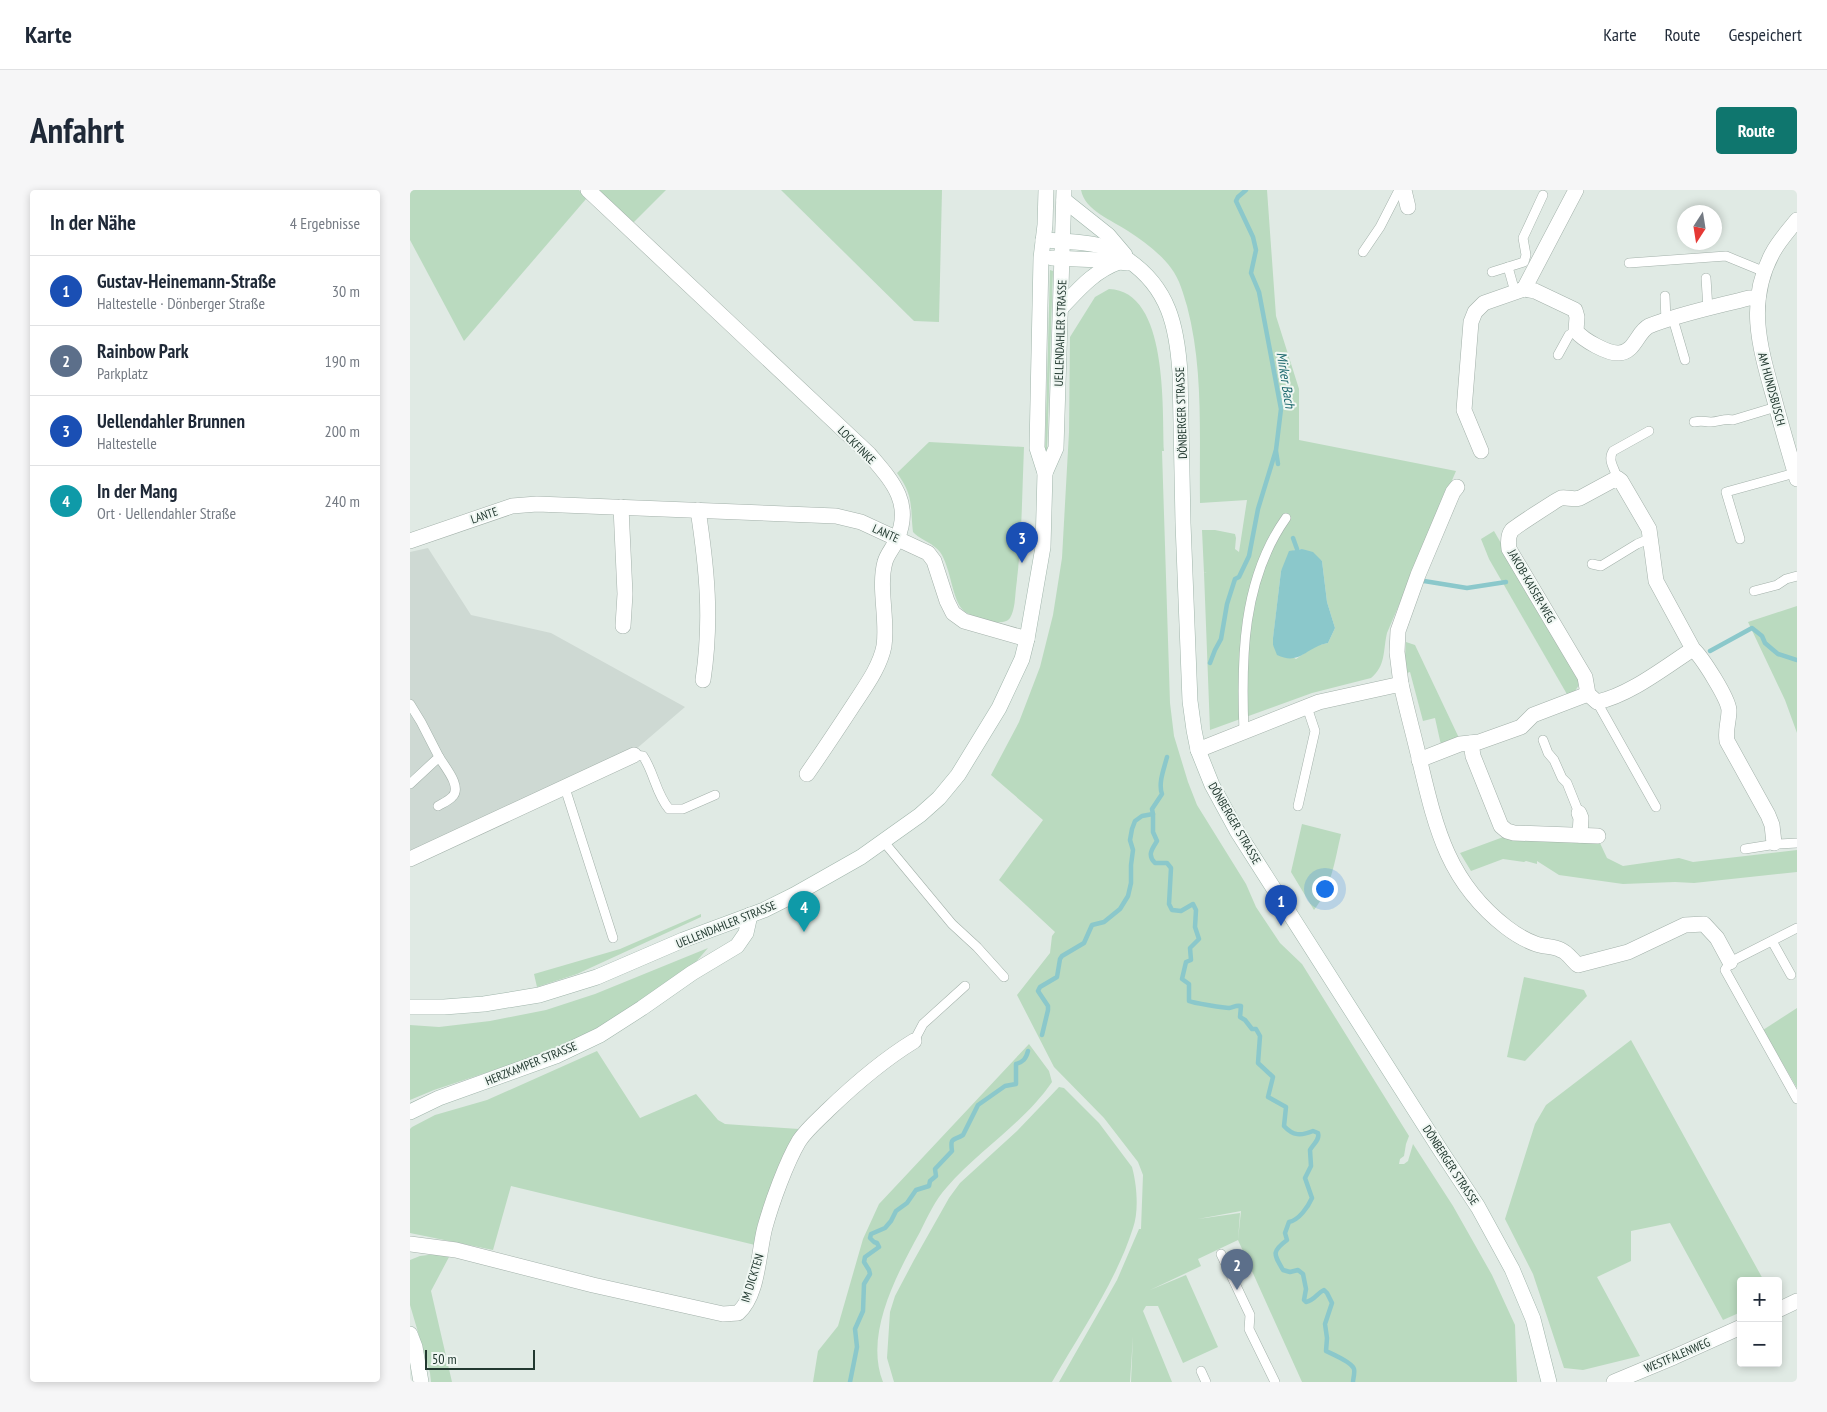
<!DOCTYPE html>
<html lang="de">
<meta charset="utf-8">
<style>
body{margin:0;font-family:"PT Sans Narrow",sans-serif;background:#f6f6f7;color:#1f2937}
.controls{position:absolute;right:15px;bottom:15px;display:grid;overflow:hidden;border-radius:5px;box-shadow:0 2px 8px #0003}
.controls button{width:45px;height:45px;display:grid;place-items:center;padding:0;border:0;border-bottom:1px solid #e0e1e3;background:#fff;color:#1f2937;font:25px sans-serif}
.compass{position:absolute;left:1267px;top:15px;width:45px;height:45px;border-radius:50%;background:#fff;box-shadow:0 2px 8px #0003;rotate:192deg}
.scale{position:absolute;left:15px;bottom:12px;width:110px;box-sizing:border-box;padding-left:5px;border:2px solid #223930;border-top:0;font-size:14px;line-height:18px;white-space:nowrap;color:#223930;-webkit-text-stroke:4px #f0f7f3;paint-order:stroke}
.you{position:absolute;left:914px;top:698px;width:18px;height:18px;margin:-12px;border:4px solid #fff;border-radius:50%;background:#1a73e8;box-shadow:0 0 0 8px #1a73e833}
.badge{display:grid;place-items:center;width:32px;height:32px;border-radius:50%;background:#0f766e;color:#fff;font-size:16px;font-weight:700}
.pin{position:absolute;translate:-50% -41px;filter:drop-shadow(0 1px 2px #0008)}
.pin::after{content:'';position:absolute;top:26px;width:18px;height:15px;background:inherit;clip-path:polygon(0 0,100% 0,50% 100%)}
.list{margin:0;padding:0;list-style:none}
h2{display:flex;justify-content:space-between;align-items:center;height:65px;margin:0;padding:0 20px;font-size:21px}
h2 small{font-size:16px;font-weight:400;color:#747a83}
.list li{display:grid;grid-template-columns:32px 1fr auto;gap:15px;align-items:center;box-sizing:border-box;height:70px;padding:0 20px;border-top:1px solid #e0e1e3}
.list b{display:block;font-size:19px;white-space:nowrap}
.list p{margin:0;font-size:16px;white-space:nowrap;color:#747a83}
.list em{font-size:16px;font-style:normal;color:#747a83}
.map{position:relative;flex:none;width:1387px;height:1192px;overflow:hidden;border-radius:5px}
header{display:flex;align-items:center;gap:30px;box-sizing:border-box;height:70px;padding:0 25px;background:#fff;border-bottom:1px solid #e0e1e3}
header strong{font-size:24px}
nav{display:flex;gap:28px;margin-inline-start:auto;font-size:18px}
.intro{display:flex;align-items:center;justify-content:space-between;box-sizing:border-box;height:120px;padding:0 30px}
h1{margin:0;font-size:35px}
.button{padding:12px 22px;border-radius:5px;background:#0f766e;color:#fff;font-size:18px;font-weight:700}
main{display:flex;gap:30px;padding:0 30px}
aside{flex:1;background:#fff;border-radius:5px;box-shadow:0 2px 8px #0003}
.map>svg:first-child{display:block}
.built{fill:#ced9d3}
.green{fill:#badabf;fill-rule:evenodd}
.water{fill:#8bc8cb}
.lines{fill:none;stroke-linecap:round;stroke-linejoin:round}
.stream{stroke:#8bc8cb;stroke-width:4.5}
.lane-casing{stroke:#a3b1aa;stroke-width:10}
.street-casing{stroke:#a3b1aa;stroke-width:16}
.secondary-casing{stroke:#a0b5ab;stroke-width:16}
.lane{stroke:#fff;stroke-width:9}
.street{stroke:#fff;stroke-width:15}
.secondary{stroke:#fff;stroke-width:15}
.labels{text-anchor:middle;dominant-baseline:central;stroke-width:4;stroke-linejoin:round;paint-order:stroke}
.street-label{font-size:12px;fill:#223930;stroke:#f0f7f3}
.water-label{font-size:14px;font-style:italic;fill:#216b70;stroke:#f0f7f3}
</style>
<header>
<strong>Karte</strong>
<nav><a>Karte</a><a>Route</a><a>Gespeichert</a></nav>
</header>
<div class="intro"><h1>Anfahrt</h1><a class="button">Route</a></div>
<main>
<aside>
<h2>In der Nähe<small>4 Ergebnisse</small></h2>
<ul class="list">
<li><span class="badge" style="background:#1a4fb4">1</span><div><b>Gustav-Heinemann-Straße</b><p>Haltestelle · Dönberger Straße</p></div><em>30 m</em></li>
<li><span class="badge" style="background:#5c6f8a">2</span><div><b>Rainbow Park</b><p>Parkplatz</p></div><em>190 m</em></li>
<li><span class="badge" style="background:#1a4fb4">3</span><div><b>Uellendahler Brunnen</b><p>Haltestelle</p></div><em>200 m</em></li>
<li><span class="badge" style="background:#0f9aa8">4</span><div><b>In der Mang</b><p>Ort · Uellendahler Straße</p></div><em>240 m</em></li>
</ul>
</aside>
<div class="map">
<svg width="1387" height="1192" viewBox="0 0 1387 1192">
<rect width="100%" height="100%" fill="#e0eae4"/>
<polygon class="built" points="18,358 61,425 141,443 275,517 225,560 0,665 0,362"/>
<g class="green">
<polygon points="0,0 169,0 176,9 54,151 0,50"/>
<polygon points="188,0 256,0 223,33"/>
<polygon points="371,0 532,0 529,132 504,131"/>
<path d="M671,0H857L866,126L889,199V250L1046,281L977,443C973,460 976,476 961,488L902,503L800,540L794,383L806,378L794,383L792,340H805L825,344L826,348L825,359L829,362L837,310L790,313C789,248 794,180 777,116C773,103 770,90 761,78C750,63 733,51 718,41C702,30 675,21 671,0ZM892,359L912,371L917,412L925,438L918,453L905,456L886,469L863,455V449L871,381L884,360Z"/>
<polygon points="640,80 643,81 637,262 635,264"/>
<path d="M699,99C759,101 752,220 754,261H752L760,513L764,546L778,592L787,615L836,694L846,717L870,753L892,774L999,946L996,954L994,966L990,969L989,974H994L998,971L1003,954L1043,1016L1082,1085L1105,1135L1107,1192H892L828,1050L831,1021L788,1029L830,1023L828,1050L788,1069L791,1076L740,1100L776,1085L808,1157L773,1173L748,1116H736L733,1121L762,1192H721L723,1146L720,1192H649L707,1090L729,1039H731L733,985L728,972L694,928L644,877L607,805L640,763L642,746L645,742L589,690L633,630L581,585L609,532L630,477L643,425L652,368L659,242L660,147L685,107Z"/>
<path d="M519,252L614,257C612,304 612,352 606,398C605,407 605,420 600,428C593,438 563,428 554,421C542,411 541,377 530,362C524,354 512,350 505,344L503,342C500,314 504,307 487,283Z"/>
<polygon points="1084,341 1168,487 1170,493 1164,503 1158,506 1079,369 1071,349"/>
<polygon points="1387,416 1387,543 1375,510 1338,432"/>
<polygon points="996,452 1005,455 1049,548 1031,555 1025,528 1013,531 1000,482 997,483 995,467"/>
<path d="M892,634L931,644C925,670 921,699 904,720L881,682Z"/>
<polygon points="1096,646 1189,651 1197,668 1213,676 1269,668 1283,672 1387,660 1387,682 1284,693 1265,692 1213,694 1149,685 1127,671 1127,674 1116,671 1114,672 1093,669 1061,681 1050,663"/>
<polygon points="291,724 291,727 167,784 127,797 124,784 210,759"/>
<polygon points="298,758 285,773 207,828 162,851 105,873 24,900 0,910 0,835 29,837 80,831 136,820 185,804"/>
<polygon points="1114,787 1174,800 1177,806 1115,871 1097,867"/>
<polygon points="1387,818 1387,898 1353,840"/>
<polygon points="1221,850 1354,1091 1331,1091 1331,1122 1313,1130 1260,1033 1221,1041 1221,1071 1187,1087 1230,1166 1173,1180 1154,1178 1123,1084 1095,1029 1125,934 1136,915"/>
<path d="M619,854L639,881L642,892C614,933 569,960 537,997C525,1010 518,1026 510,1042C487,1084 454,1144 473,1192H403L408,1161L428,1136L453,1049L469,1014Z"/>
<polygon points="187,861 230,928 286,904 308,930 315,934 389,939 345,1055 101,996 83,1060 0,1043 0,939 2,937 25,925 77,910"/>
<path d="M649,897L654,898L689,933L722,977C727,995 729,1021 723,1038C706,1092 670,1143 642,1192H484L477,1168L480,1122L485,1106L504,1070L539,1008L550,993L607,941Z"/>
<polygon points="26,1064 39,1067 21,1101 42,1192 21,1192 20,1183 0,1115 0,1070 10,1066"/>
</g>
<path class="water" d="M892,359L903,362L912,371L917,412L925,438L918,453C896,457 890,476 867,465L863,455V448L871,381L879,361Z"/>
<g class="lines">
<g class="stream">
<polyline points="866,261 868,274"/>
<polyline points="883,348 887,359"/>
<polyline points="1014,391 1057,398 1096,392"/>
<polyline points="1300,461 1342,438 1352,446 1355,453 1362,459 1368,464 1387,470"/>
<polyline points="800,473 805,460 811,449 817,414 825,389 829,387 839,366 848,319 866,260 871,219 849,102 841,83 846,60 843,47 826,11 828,7 836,0"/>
<path d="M743,624V642L747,651C742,659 737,665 745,673H757L761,678L759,714L762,720L771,721L783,714L786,720L785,737L789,749L780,758L781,770L776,772L772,789L779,794V811C783,813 815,818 819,818C824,817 826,815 831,816L830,827L835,830L842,839H846L850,846L848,873L863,887L858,907L876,917L874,936C883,946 891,946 903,941L908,943C910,950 903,954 900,960L901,976L895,988L902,1008C898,1017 889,1030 879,1032L875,1043L877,1050C861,1062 864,1064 873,1080L880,1082L888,1080L893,1084L896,1099L894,1110L896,1112C905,1110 907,1103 914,1100L917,1103L922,1113L915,1134L917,1148L916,1161C922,1164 942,1172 944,1179C945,1183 943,1189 943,1192"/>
<path d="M632,845L638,820V816L628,801L630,797L647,787L650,769L652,766L674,753L682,735L694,732L710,719L718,706L721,693V675L723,660L720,650L722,639L725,631L732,626L743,624L742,619L752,604C748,593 754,579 757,567"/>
<path d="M440,1192L447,1157L445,1139L453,1121L454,1094L460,1084L459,1080L454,1072L455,1067L469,1057L467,1053L464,1052L460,1048L461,1044L475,1038L481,1031L486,1021L497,1013L506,1000L519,996L520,991L526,986L525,979L542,961C540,947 543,951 553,945L568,915L595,896L606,894V874C613,872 616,869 618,861"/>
</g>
<defs>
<g id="lane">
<polyline points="953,62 970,37 989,0"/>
<polyline points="1219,73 1316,66 1355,82"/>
<polyline points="1098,77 1105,102"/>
<polyline points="1082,82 1114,72 1116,65 1113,48 1133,5"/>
<polyline points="1296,88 1298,119"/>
<polyline points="1255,106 1256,131"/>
<polyline points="1263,129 1275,170"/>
<polyline points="1148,165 1159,145 1166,141"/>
<path d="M1284,232C1293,230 1294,232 1301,232C1309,232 1314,228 1323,230L1366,217"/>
<path d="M1207,288C1205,278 1197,271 1203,261L1239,241"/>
<polyline points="1330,349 1316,302 1385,283"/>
<polyline points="1182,374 1191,376 1227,354 1241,348"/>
<polyline points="1344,401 1367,395 1376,389 1387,386"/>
<polyline points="1187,512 1246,617"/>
<polyline points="0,514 11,532 29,567 0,594"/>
<path d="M834,542C831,469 832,390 876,328"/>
<polyline points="1133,550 1138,563 1144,570 1152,588 1157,593 1169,623"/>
<path d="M224,565L233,566C244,582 246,604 259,619H273L305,605"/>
<polyline points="155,598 203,748"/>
<path d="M28,616C33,613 38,611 42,607C53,597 34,576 29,567"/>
<polyline points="888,616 905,541 897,517"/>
<polyline points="474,652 542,734 567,757 594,787"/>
<polyline points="1335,659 1360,655 1364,653 1369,654 1387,653"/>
<polyline points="1387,738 1320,772 1315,780 1387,909"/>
<polyline points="1362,751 1381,785"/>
<polyline points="504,851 513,834 555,796"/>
<polyline points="811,1064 840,1125 839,1139 865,1192"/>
<polyline points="791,1181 796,1192"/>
</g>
<g id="street">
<path d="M178,0L459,264C481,290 503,312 487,349C484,357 477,364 475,372C468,397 478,430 474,456C470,477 455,497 444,514C429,537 413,561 397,584"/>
<polyline points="994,0 998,17"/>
<path d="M1387,30C1379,40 1368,52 1362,64C1336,113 1350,158 1364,208C1371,235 1379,262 1387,289"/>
<polyline points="1114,99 1166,0"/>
<path d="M1071,261L1054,220L1061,132L1065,122L1074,113L1114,99L1125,101L1165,120L1167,127L1166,141C1173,150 1198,164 1209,163C1225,162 1227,142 1239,136C1269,124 1308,116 1339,108H1348"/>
<polyline points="211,317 215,404 213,436"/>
<path d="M288,320C297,379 302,430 293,490"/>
<polyline points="0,351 102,316 127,314 426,326 451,332 518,363 524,371 537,411 543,423 554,431 617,449"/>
<path d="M1283,459L1246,391L1239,339L1211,291L1207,288L1170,308C1163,310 1157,307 1151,308C1148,309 1105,337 1102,340C1098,345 1098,352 1099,359L1175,487L1178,504L1187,512C1220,505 1255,477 1283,459C1292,467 1318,508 1319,520C1319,531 1315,540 1317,551L1358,625L1362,635L1364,653"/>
<polyline points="991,494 987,462 988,441 1008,385 1043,302 1047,297"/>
<polyline points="1061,553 1063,566 1091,636 1097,641 1104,643 1188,646"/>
<path d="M788,560L909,512L991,494C997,521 1004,546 1010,572C1026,639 1038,692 1096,737C1105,744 1115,750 1126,754C1134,757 1143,756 1151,760C1157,762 1163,771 1168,775L1218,762L1275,735L1294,734L1307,748L1320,772"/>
<polyline points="1009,570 1050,554 1069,552 1111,537 1123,525 1178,504"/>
<polyline points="1169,623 1171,628 1170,645"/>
<polyline points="0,669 224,565"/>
<path d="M0,1054L46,1060L183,1095L313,1124L328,1123C349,1104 348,1063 355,1037C362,1012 376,973 389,951C397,939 408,930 418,920C444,895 473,870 504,851"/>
<polyline points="1368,1120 1387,1111"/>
<polyline points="1204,1192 1264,1167 1331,1137"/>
</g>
<g id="secondary">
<polyline points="654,10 698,45 715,65"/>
<path d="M633,50C653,51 672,51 691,56C700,59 709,64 718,70C759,98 767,137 770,183L773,333L780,511L784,540L788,560L802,595L827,641L1031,961L1068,1017L1102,1079L1123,1129L1139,1192"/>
<polyline points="642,68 691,70 718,73"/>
<path d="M651,118C669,99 684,81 709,72"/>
<polyline points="635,283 646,258 654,0"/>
<polyline points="0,817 34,817 74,814 129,805 187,787 273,750 354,720 384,705 451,667 510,625 529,608 548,585 589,518 612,469 617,449 633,357 635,283 627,258 631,68 635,35 636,0"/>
<polyline points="0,922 29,908 146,866 190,845 232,818 282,783 327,756 336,743 340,725"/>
<polyline points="0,1144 5,1157 11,1192"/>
</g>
</defs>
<use href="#lane" class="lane-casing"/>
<use href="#street" class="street-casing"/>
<use href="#secondary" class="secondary-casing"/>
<use href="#lane" class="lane"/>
<use href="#street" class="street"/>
<use href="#secondary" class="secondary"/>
</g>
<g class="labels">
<g class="street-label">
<text transform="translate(650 143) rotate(-88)">UELLENDAHLER STRASSE</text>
<text transform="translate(1362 199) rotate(75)">AM HUNDSBUSCH</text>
<text transform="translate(771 223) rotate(-92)">DÖNBERGER STRASSE</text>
<text transform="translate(447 255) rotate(45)">LOCKFINKE</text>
<text transform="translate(74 325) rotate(-19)">LANTE</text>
<text transform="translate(476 343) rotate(24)">LANTE</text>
<text transform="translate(1122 396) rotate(60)">JAKOB-KAISER-WEG</text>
<text transform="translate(825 633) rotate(60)">DÖNBERGER STRASSE</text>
<text transform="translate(316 734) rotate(-22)">UELLENDAHLER STRASSE</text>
<text transform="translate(121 873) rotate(-22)">HERZKAMPER STRASSE</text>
<text transform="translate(1041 975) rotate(57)">DÖNBERGER STRASSE</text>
<text transform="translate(342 1088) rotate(-73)">IM DICKTEN</text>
<text transform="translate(1267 1165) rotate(-23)">WESTFALENWEG</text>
</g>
<g class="water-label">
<text transform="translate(876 190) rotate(81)">Mirker Bach</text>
</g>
</g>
</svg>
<div class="controls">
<button>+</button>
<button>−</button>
</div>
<svg class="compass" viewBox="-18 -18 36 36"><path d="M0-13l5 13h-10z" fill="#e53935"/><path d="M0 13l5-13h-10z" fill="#747a83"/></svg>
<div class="scale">50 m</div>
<div class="you"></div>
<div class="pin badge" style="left:871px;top:736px;background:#1a4fb4">1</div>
<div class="pin badge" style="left:827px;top:1100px;background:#5c6f8a">2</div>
<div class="pin badge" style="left:612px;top:373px;background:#1a4fb4">3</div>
<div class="pin badge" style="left:394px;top:742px;background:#0f9aa8">4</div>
</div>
</main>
